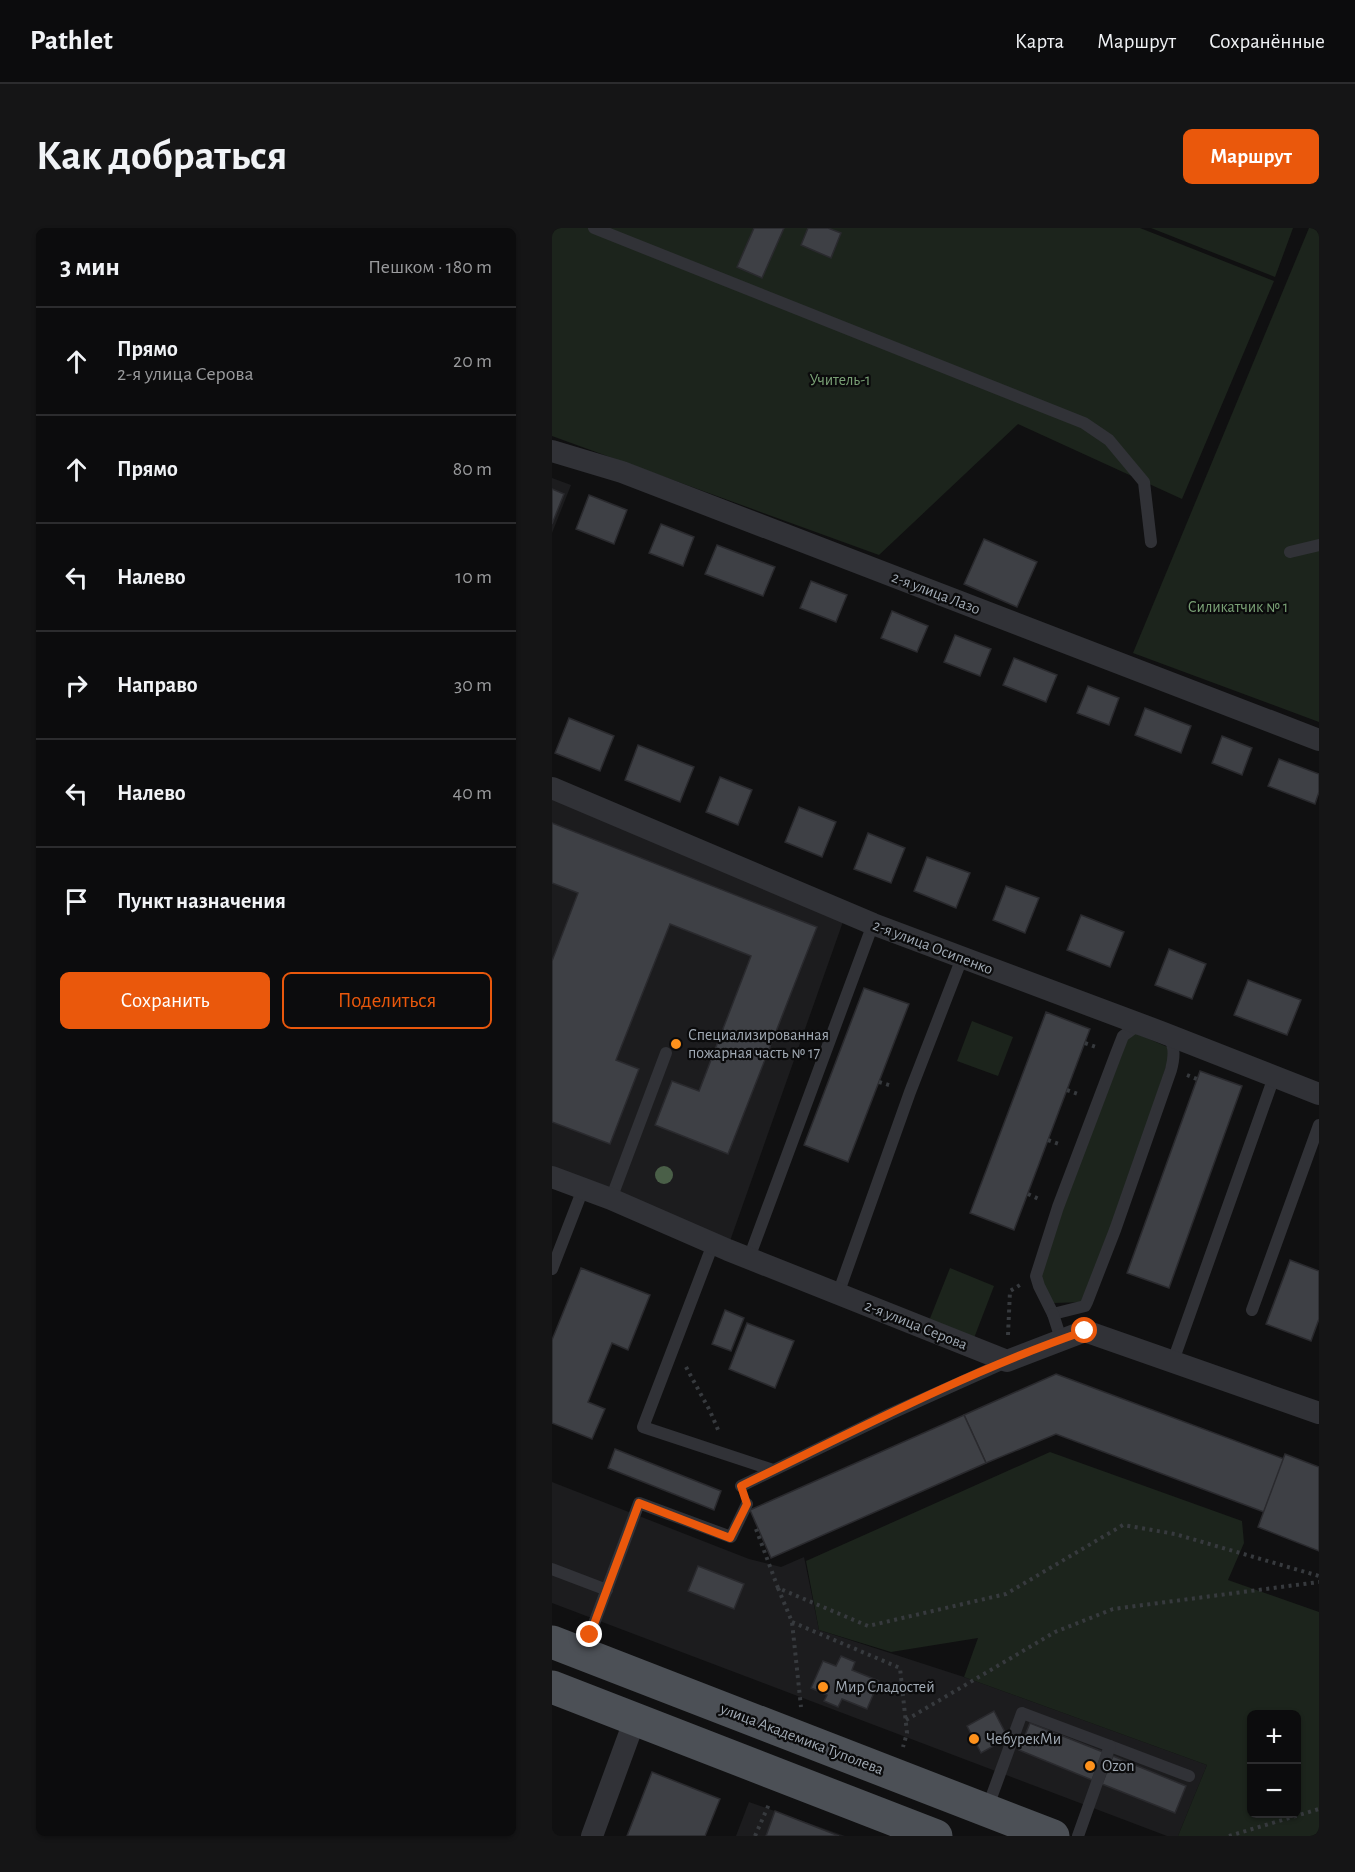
<!DOCTYPE html>
<html lang="ru">
<meta charset="utf-8">
<style>
body{margin:0;font-family:"Alegreya Sans",sans-serif;background:#151516;color:#f1f3f6}
.controls{position:absolute;right:18px;bottom:18px;display:grid;overflow:hidden;border-radius:9px;box-shadow:0 2px 4px #0004}
.controls button{width:54px;height:54px;display:grid;place-items:center;padding:0;border:0;border-bottom:2px solid #2c2c2e;background:#0c0c0d;color:#f1f3f6;font:30px sans-serif}
.stop{position:absolute;width:18px;height:18px;margin:-14px;border:4px solid #ea580c;border-radius:50%;background:#fff}
.stop.end{background:#ea580c;border-color:#fff;box-shadow:0 2px 6px #0008}
.list{margin:0;padding:0;list-style:none}
h2{display:flex;justify-content:space-between;align-items:center;height:78px;margin:0;padding:0 24px;font-size:26px}
h2 small{font-size:20px;font-weight:400;color:#9a9b9d}
.list li{display:grid;grid-template-columns:39px 1fr auto;gap:18px;align-items:center;box-sizing:border-box;height:108px;padding:0 24px;border-top:2px solid #2c2c2e}
.list b{display:block;font-size:22px;white-space:nowrap}
.list p{margin:0;font-size:20px;white-space:nowrap;color:#9a9b9d}
.list em{font-size:20px;font-style:normal;color:#9a9b9d}
.actions{display:flex;gap:12px;padding:18px 24px}
.actions a{flex:1;padding:14px 0;border:2px solid #ea580c;border-radius:9px;text-align:center;font-size:21px;color:#ea580c}
.actions .main{background:#ea580c;color:#fff}
.icon{flex:none;width:33px;height:33px;fill:none;stroke:currentColor;stroke-width:2;stroke-linecap:round;stroke-linejoin:round}
.map{position:relative;flex:none;width:767px;height:1608px;overflow:hidden;border-radius:9px}
header{display:flex;align-items:center;gap:36px;box-sizing:border-box;height:84px;padding:0 30px;background:#0c0c0d;border-bottom:2px solid #2c2c2e}
header strong{font-size:28px}
nav{display:flex;gap:33px;margin-inline-start:auto;font-size:21px}
.intro{display:flex;align-items:center;justify-content:space-between;box-sizing:border-box;height:144px;padding:0 36px}
h1{margin:0;font-size:42px}
.button{padding:15px 27px;border-radius:9px;background:#ea580c;color:#fff;font-size:21px;font-weight:700}
main{display:flex;gap:36px;padding:0 36px}
aside{flex:1;background:#0c0c0d;border-radius:9px;box-shadow:0 2px 4px #0004}
.map>svg:first-child{display:block}
.built{fill:#1c1c1e}
.green{fill:#1c241c;fill-rule:evenodd}
.building{fill:#3e4045;stroke:#2a2a2e;stroke-width:1.5}
.lines{fill:none;stroke-linecap:round;stroke-linejoin:round}
.path{stroke:#373a3e;stroke-width:4;stroke-dasharray:3 4.5;stroke-linecap:butt}
.lane{stroke:#313237;stroke-width:12}
.street{stroke:#313237;stroke-width:22}
.primary{stroke:#4c5056;stroke-width:33}
.tree{fill:#4a5f48}
.route{stroke:#ea580c;stroke-width:8}
.poi-dot{fill:#fd911c;stroke:#0b0b0c;stroke-width:2}
.labels{text-anchor:middle;dominant-baseline:central;stroke-width:4.5;stroke-linejoin:round;paint-order:stroke}
.park-label{font-size:16px;fill:#79a075;stroke:#0b0b0c}
.street-label{font-size:16px;fill:#a0a9b3;stroke:#0b0b0c}
.poi-label{font-size:16px;fill:#a0a9b3;stroke:#0b0b0c;text-anchor:start}
</style>
<header>
<strong>Pathlet</strong>
<nav><a>Карта</a><a>Маршрут</a><a>Сохранённые</a></nav>
</header>
<div class="intro"><h1>Как добраться</h1><a class="button">Маршрут</a></div>
<main>
<aside>
<h2>3 мин<small>Пешком · 180 m</small></h2>
<ul class="list">
<li><svg class="icon" aria-label="ahead" viewBox="0 0 24 24"><path d="M12 20V5M6 11l6-6 6 6"/></svg><div><b>Прямо</b><p>2-я улица Серова</p></div><em>20 m</em></li>
<li><svg class="icon" aria-label="ahead" viewBox="0 0 24 24"><path d="M12 20V5M6 11l6-6 6 6"/></svg><div><b>Прямо</b></div><em>80 m</em></li>
<li><svg class="icon" aria-label="left" viewBox="0 0 24 24"><path d="M17 20v-9H6M10 6l-5 5 5 5"/></svg><div><b>Налево</b></div><em>10 m</em></li>
<li><svg class="icon" aria-label="right" viewBox="0 0 24 24"><path d="M7 20v-9h11M14 6l5 5-5 5"/></svg><div><b>Направо</b></div><em>30 m</em></li>
<li><svg class="icon" aria-label="left" viewBox="0 0 24 24"><path d="M17 20v-9H6M10 6l-5 5 5 5"/></svg><div><b>Налево</b></div><em>40 m</em></li>
<li><svg class="icon" aria-label="arrive" viewBox="0 0 24 24"><path d="M6 21V4h12l-3 4 3 4H6"/></svg><div><b>Пункт назначения</b></div></li>
</ul>
<div class="actions"><a class="main">Сохранить</a><a>Поделиться</a></div>
</aside>
<div class="map">
<svg width="767" height="1608" viewBox="0 0 767 1608">
<rect width="100%" height="100%" fill="#101011"/>
<g class="built">
<polygon points="0,250 19,257 0,305"/>
<polygon points="0,568 293,688 178,1013 0,944"/>
<polygon points="0,1254 197,1331 229,1339 252,1329 267,1402 412,1449 655,1537 626,1608 615,1608 0,1375"/>
<polygon points="197,1574 293,1608 184,1608"/>
</g>
<g class="green">
<polygon points="0,0 588,0 722,53 630,271 466,196 327,327 0,208"/>
<polygon points="599,0 741,0 723,49"/>
<polygon points="757,0 767,0 767,494 581,425"/>
<polygon points="420,793 461,809 446,848 405,833"/>
<polygon points="581,804 620,821 535,1074 501,1075 487,1058 506,979 564,826"/>
<polygon points="398,1040 442,1058 422,1110 377,1093"/>
<path d="M498,1224L690,1293L692,1315L676,1352L767,1384V1608H626L655,1537L412,1449L426,1410L339,1424L267,1402L254,1333ZM700,1486H744V1586H700Z"/>
</g>
<g class="building">
<polygon points="202,0 232,0 210,50 185,39"/>
<polygon points="256,0 276,0 289,5 279,30 249,17"/>
<polygon points="0,261 12,266 0,296"/>
<polygon points="37,267 75,282 62,316 24,301"/>
<polygon points="109,296 142,309 131,338 97,325"/>
<polygon points="432,311 485,334 465,379 412,356"/>
<polygon points="165,317 223,339 211,368 153,346"/>
<polygon points="259,353 295,367 284,394 248,380"/>
<polygon points="340,383 376,398 365,424 329,410"/>
<polygon points="403,407 439,421 428,448 392,434"/>
<polygon points="462,430 505,447 494,474 451,457"/>
<polygon points="536,458 567,470 557,497 525,485"/>
<polygon points="593,480 639,498 629,525 583,507"/>
<polygon points="17,490 62,508 48,543 3,525"/>
<polygon points="670,508 700,520 690,547 660,535"/>
<polygon points="86,517 142,539 128,574 73,552"/>
<polygon points="727,531 767,546 767,564 763,576 716,558"/>
<polygon points="168,549 200,562 186,597 154,584"/>
<polygon points="247,579 284,594 270,629 233,614"/>
<polygon points="0,595 265,699 176,926 103,897 120,853 147,863 199,728 118,696 64,832 87,841 58,916 0,894 0,733 26,665 0,655"/>
<polygon points="316,605 353,620 339,655 302,641"/>
<polygon points="375,629 418,645 404,680 362,663"/>
<polygon points="454,658 487,670 473,705 441,692"/>
<polygon points="529,687 572,704 558,739 515,722"/>
<polygon points="617,721 654,736 640,771 603,757"/>
<polygon points="696,752 749,772 735,807 682,787"/>
<polygon points="312,760 357,776 296,934 252,917"/>
<polygon points="494,784 538,801 462,1002 418,985"/>
<polygon points="648,843 690,858 617,1060 575,1045"/>
<polygon points="738,1032 767,1043 767,1091 759,1113 714,1096"/>
<polygon points="29,1040 98,1067 76,1122 60,1115 36,1174 53,1181 40,1211 0,1195 0,1112"/>
<polygon points="173,1082 192,1090 179,1123 160,1116"/>
<polygon points="195,1095 242,1113 223,1160 177,1141"/>
<polygon points="504,1146 732,1231 712,1284 504,1206 434,1235 412,1187"/>
<polygon points="412,1187 434,1235 219,1330 198,1282"/>
<polygon points="63,1221 169,1263 162,1282 56,1240"/>
<polygon points="733,1226 767,1239 767,1323 706,1299"/>
<polygon points="146,1338 192,1356 182,1381 136,1363"/>
<polygon points="289,1428 303,1434 300,1442 327,1453 315,1481 290,1471 286,1479 272,1473 275,1467 259,1460 271,1433 284,1438"/>
<polygon points="442,1483 456,1510 429,1525 415,1498"/>
<polygon points="478,1495 551,1524 540,1552 467,1522"/>
<polygon points="561,1528 634,1558 623,1585 550,1556"/>
<polygon points="100,1544 168,1571 153,1608 75,1608"/>
<polygon points="223,1583 287,1608 214,1608"/>
</g>
<g class="lines">
<g class="path">
<polyline points="533,815 547,820"/>
<polyline points="635,847 645,851"/>
<polyline points="327,854 340,858"/>
<polyline points="515,862 529,867"/>
<polyline points="496,912 510,917"/>
<polyline points="476,966 489,972"/>
<polyline points="456,1107 458,1063 468,1057"/>
<polyline points="134,1139 158,1183 167,1204"/>
<polyline points="204,1301 226,1360 316,1398 454,1366 571,1297 623,1306 767,1348"/>
<polyline points="226,1360 240,1394 249,1479"/>
<polyline points="240,1394 348,1440 355,1505 351,1519"/>
<polyline points="354,1492 503,1404 561,1381 767,1354"/>
<polyline points="203,1608 218,1574"/>
<polyline points="677,1608 767,1581"/>
</g>
<g class="lane">
<polyline points="42,0 532,195 557,212 592,254 599,314"/>
<polyline points="738,324 767,317"/>
<path d="M582,800C613,800 628,809 619,842L563,1002L535,1074L533,1078L501,1086L487,1058L484,1048L506,979L564,826L571,808Z"/>
<polyline points="59,971 114,825"/>
<polyline points="161,1016 91,1199 221,1242"/>
<polyline points="197,1030 321,696"/>
<polyline points="0,1041 31,961"/>
<polyline points="286,1066 358,864 410,730"/>
<polyline points="700,1082 767,897"/>
<polyline points="501,1086 509,1111"/>
<polyline points="621,1133 722,849"/>
<polyline points="189,1258 338,1186 454,1134"/>
<polyline points="0,1341 55,1362"/>
<polyline points="31,1425 87,1275 179,1309 195,1276"/>
<polyline points="558,1518 637,1548"/>
<polyline points="435,1581 470,1485 558,1518 526,1608"/>
</g>
<g class="street">
<polyline points="0,223 70,244 767,512"/>
<polyline points="0,560 321,696 609,804 767,866"/>
<polyline points="0,949 59,971 176,1022 455,1133 533,1103 767,1185"/>
<polyline points="40,1608 83,1491"/>
</g>
<g class="primary">
<polyline points="0,1414 501,1608"/>
<polyline points="0,1459 384,1608"/>
</g>
</g>
<circle class="tree" cx="112" cy="947" r="9"/>
<g class="lines">
<path class="route" d="M38,1407L87,1275L178,1310L195,1276L189,1258C300,1204 416,1143 533,1103"/>
</g>
<g class="poi-dot">
<circle cx="124" cy="816" r="6"/>
<circle cx="271" cy="1459" r="6"/>
<circle cx="422" cy="1511" r="6"/>
<circle cx="538" cy="1538" r="6"/>
</g>
<g class="labels">
<g class="park-label">
<text x="288" y="152">Учитель-1</text>
<text x="686" y="379">Силикатчик № 1</text>
</g>
<g class="street-label">
<text transform="translate(384 365) rotate(21)">2-я улица Лазо</text>
<text transform="translate(381 719) rotate(21)">2-я улица Осипенко</text>
<text transform="translate(364 1097) rotate(22)">2-я улица Серова</text>
<text transform="translate(250 1511) rotate(21)">улица Академика Туполева</text>
</g>
<g class="poi-label">
<text x="136" y="807">Специализированная<tspan x="136" dy="18">пожарная часть № 17</tspan></text>
<text x="283" y="1459">Мир Сладостей</text>
<text x="434" y="1511">ЧебурекМи</text>
<text x="550" y="1538">Ozon</text>
</g>
</g>
</svg>
<div class="controls">
<button>+</button>
<button>−</button>
</div>
<div class="stop" style="left:533px;top:1103px"></div>
<div class="stop end" style="left:38px;top:1407px"></div>
</div>
</main>
